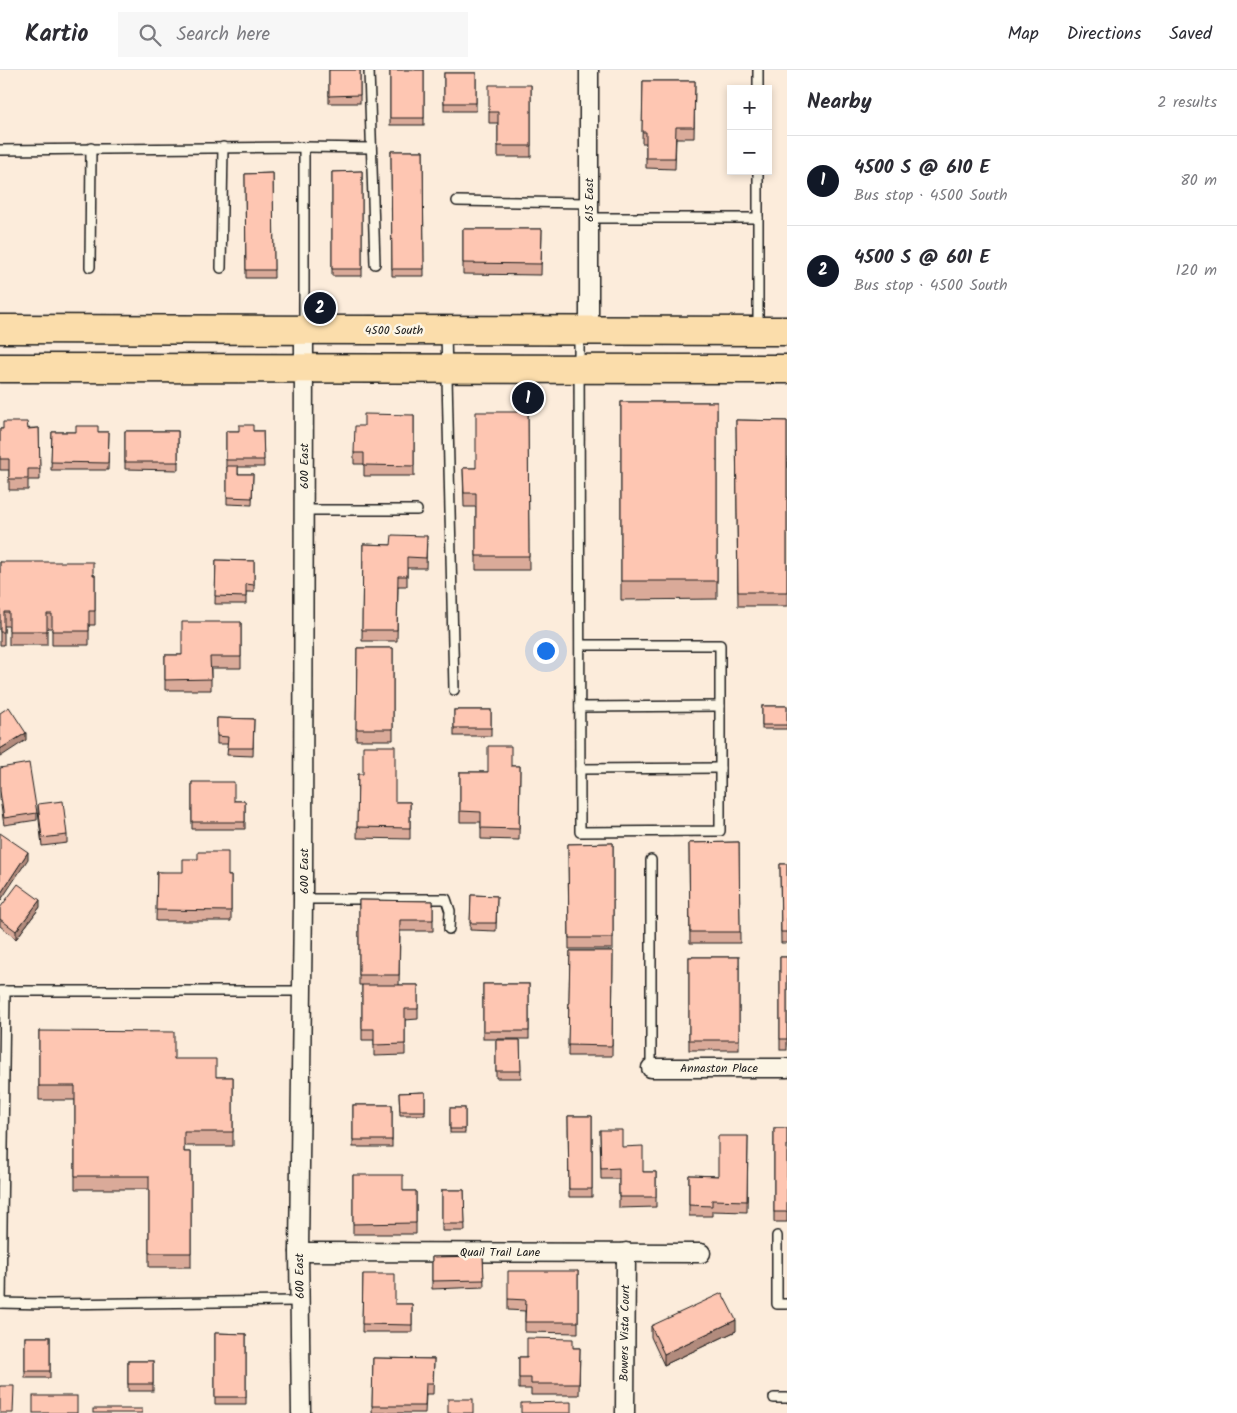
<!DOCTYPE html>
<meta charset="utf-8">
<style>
body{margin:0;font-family:Kalam,sans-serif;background:#f7f7f7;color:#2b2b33}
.controls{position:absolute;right:15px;top:15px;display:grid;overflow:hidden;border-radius:0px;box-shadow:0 2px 8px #0003}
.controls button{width:45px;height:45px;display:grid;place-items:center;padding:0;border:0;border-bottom:1px solid #e1e1e2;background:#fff;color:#2b2b33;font:25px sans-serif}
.you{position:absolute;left:545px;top:580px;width:18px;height:18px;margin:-12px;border:4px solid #fff;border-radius:50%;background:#1a73e8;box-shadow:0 0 0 8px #1a73e833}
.badge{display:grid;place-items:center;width:32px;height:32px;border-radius:50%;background:#111827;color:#fff;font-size:16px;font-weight:700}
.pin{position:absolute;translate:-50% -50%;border:2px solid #fff;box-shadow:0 1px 5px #0006}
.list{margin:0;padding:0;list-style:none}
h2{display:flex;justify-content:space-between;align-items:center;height:65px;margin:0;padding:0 20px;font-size:21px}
h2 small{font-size:16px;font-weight:400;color:#7c7c81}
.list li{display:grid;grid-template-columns:32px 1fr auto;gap:15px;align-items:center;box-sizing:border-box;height:90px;padding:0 20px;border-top:1px solid #e1e1e2}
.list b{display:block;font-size:19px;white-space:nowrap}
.list p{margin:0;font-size:16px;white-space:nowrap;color:#7c7c81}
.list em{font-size:16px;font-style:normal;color:#7c7c81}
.icon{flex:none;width:28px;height:28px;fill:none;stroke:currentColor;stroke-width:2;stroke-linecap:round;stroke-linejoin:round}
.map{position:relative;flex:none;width:787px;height:1343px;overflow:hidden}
header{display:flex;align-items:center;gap:30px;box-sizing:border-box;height:70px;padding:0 25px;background:#fff;border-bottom:1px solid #e1e1e2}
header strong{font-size:24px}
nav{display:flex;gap:28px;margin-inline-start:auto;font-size:18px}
.search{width:350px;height:45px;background:#f7f7f7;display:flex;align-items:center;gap:12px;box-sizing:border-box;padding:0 18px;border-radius:0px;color:#7c7c81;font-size:19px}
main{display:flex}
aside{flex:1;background:#fff}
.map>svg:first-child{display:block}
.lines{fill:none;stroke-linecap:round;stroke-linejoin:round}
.lane-casing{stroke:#1c1c1c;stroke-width:12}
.street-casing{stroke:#1c1c1c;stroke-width:21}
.primary-casing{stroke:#1c1c1c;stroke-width:31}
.lane{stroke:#fcf5e5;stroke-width:9}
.street{stroke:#fcf5e5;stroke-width:18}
.primary{stroke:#fbddab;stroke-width:28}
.wall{fill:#daaa99;stroke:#1c1c1c}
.shaded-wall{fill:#b28b7d;stroke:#1c1c1c}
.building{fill:#fec6b2;stroke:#1c1c1c}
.labels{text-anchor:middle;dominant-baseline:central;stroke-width:5;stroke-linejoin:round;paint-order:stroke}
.street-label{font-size:12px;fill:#1c1c1c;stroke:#fcf5e5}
</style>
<header>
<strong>Kartio</strong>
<div class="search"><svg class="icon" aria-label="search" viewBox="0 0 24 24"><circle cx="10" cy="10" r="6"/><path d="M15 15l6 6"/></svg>Search here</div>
<nav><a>Map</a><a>Directions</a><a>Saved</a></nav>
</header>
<main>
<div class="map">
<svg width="787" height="1343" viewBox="0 0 787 1343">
<rect width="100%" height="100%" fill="#fcecdb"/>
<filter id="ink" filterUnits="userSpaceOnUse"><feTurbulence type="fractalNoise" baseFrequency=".02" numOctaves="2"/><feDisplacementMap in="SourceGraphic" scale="10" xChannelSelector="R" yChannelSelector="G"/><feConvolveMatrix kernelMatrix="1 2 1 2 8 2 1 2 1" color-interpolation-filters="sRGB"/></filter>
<g filter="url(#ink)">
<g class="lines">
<defs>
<g id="lane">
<polyline points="369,0 375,194"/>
<polyline points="758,19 758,0"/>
<polyline points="304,77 370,78"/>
<polyline points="0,80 304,77 304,257"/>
<polyline points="457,131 589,133"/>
<polyline points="589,148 758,148"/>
<polyline points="90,197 91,78"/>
<polyline points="221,198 223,77"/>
<polyline points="758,258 758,101"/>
<polyline points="446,262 454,620"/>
<polyline points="579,262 580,762 720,761 720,575 580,575"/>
<polyline points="304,440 417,440"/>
<polyline points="580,637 720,636"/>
<polyline points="580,699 720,698"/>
<polyline points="303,829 446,829 450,841 449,859"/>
<polyline points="0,921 302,921"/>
<polyline points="651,998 651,790"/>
<polyline points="777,1166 777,1234 787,1234"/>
<polyline points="0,1233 46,1234 300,1231"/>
<polyline points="1,1233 5,921"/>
<polyline points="774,1328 787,1328"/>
</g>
<g id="street">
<polyline points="589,0 589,260"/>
<polyline points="651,998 787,998"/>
<polyline points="299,1182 701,1183"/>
<polyline points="301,1343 299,1182 303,829 304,260"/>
<polyline points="625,1343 626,1182"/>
</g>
<g id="primary">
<polyline points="0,259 787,261"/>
<polyline points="0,298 787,299"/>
</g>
</defs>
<use href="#lane" class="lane-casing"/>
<use href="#street" class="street-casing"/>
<use href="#primary" class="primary-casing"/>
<use href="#lane" class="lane"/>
<use href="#street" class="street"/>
<use href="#primary" class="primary"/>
</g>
<g class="wall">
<rect x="329" y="0" width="31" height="33"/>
<rect x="390" y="0" width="34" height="55"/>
<rect x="444" y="3" width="32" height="38"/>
<polygon points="643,11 695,11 694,68 676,68 675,99 646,98 646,73 642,73"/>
<polygon points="531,15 531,87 498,87 498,53 489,53 489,42"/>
<polygon points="391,81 423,81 424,206 392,206"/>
<polygon points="362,101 362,206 332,206 332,102"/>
<polygon points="273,103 274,208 246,208 245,104"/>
<polygon points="463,159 542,159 541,205 463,204"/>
<polygon points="621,332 717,332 717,529 621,530"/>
<polygon points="528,342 529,500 476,500 476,437 464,437 463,398 476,398"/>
<polygon points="414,345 414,406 364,406 364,394 354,394 354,383 364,356"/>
<polygon points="736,350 787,351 787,536 738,536"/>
<polygon points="39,358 40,410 28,410 28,420 9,420 9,400 0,400 0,359"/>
<polygon points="125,361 178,361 178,400 125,399"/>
<polygon points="226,361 263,361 264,397 238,397 238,404 253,404 252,435 227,434 227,397 226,397"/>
<polygon points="52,362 109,362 108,400 51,400"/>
<polygon points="427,466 426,498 407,498 407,516 398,516 397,571 362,571 363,474 391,475"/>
<polygon points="216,490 254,491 254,522 246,522 246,534 215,534"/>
<polygon points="0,492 95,505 95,555 89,555 89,575 52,575 52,558 47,558 47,575 9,575 9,556 4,556 4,575 0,575"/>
<polygon points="241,552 241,598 211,598 211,620 165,620 165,585 182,585"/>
<polygon points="357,578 393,578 393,670 356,670"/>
<rect x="762" y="636" width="25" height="23"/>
<rect x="454" y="640" width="37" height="26"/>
<polygon points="217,648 254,649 253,686 227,685 228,674 217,674"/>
<polygon points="511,696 520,696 519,770 481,769 481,752 460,752 460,702 488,702"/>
<polygon points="0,698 37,743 37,750 4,755 0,729"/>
<polygon points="358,704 395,732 410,732 410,769 357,768"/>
<polygon points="192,712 234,731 245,731 245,759 192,759"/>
<polygon points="38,734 67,765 67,773 42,776 38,741"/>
<polygon points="739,772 740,873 690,873 689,773"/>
<polygon points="613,773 613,879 569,879 568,774"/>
<polygon points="780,794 787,794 787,873 781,873"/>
<polygon points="157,802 231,806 231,851 156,851"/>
<polygon points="471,825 497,826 496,861 470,860"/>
<polygon points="359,830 433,831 433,861 400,861 399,915 418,915 418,949 405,950 405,985 374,986 374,970 362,970 362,915 359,915"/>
<polygon points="40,837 16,869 0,856 0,838"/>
<polygon points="570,881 613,881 612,986 568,986"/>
<rect x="689" y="887" width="50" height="93"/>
<rect x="780" y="887" width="7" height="93"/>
<rect x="483" y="914" width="46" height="55"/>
<polygon points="39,961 174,989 216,1007 233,1007 233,1076 184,1076 184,1082 191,1082 191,1197 149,1197 149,1119 75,1119 75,1030 39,1030"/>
<polygon points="496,970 520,970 521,1008 496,1008"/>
<polygon points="425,1022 425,1045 400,1045 399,1023"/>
<rect x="353" y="1035" width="39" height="42"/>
<rect x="450" y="1038" width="15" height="25"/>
<polygon points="568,1046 592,1046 592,1127 569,1127"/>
<rect x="774" y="1058" width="13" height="94"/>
<polygon points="600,1060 622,1077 643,1102 656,1102 656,1137 619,1138 619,1109 601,1109"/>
<polygon points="748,1066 747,1142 712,1141 712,1146 689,1146 689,1105 718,1106"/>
<polygon points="353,1105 403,1121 416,1121 416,1164 353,1164"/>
<polygon points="442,1120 464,1120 465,1161 442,1161"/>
<polygon points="483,1186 484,1217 432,1219 432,1187"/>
<polygon points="578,1201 578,1263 525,1262 525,1241 508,1240 508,1229"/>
<polygon points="363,1204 395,1234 412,1234 412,1262 362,1262"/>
<polygon points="651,1256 736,1261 664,1295 651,1267"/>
<polygon points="215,1263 246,1264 246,1334 215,1334"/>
<rect x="25" y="1267" width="25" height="41"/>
<polygon points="573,1278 580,1278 579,1325 531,1325 531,1319 519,1319 519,1287 527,1287"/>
<polygon points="373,1288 434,1289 433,1324 426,1324 425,1343 372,1343"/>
<rect x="128" y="1291" width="25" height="30"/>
</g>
<g class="shaded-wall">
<polygon points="26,663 26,670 0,687 0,679"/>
<polygon points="28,782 28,789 1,830 1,823"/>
<polygon points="40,830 40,837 16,869 16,861"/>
<polygon points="736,1250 736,1261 664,1295 664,1284"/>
</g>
<g class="building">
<polygon points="329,0 360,0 360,25 329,26"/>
<rect x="390" y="0" width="34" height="48"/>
<rect x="444" y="3" width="32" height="30"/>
<polygon points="643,11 695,11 694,57 676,57 675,88 646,88 646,62 642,62"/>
<polygon points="489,15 531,15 531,76 498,76 498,42 489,42"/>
<polygon points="391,81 423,81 424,199 392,199"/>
<polygon points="362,101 362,199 332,199 332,102"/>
<polygon points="273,103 274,200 246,200 245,104"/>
<polygon points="463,159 542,159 541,194 463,193"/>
<rect x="621" y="332" width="96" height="179"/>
<polygon points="476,342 528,342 529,486 476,486 476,423 464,423 463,398 476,398"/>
<polygon points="364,344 414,345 414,396 364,395 364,383 354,383 355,356 364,356"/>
<polygon points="736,350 787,351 787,522 738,522"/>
<polygon points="3,352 27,352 28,359 39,358 40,399 28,399 28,409 9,409 9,389 0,389 0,359 3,359"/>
<polygon points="239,355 253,355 253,361 263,361 264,390 226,390 226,361 239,361"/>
<polygon points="76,356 98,356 98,362 109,362 108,393 51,392 52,362 76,362"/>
<rect x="125" y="361" width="53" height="31"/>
<polygon points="227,396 238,396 238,404 253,404 252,428 227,427"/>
<polygon points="392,465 427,466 426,488 407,487 407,506 398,506 397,560 362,560 363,474 391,475"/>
<polygon points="216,490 254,491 254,515 246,514 246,527 215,526"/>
<polygon points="0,492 93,492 93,505 95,505 95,541 89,541 89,561 52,561 52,544 47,544 47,561 9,561 9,542 4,542 4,562 0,562"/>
<polygon points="182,552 241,552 241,587 210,587 211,609 165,610 165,585 182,585"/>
<polygon points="357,578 393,578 393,659 356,659"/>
<rect x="762" y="636" width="25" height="19"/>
<polygon points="9,637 26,663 0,679 0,643"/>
<rect x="454" y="640" width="37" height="18"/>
<polygon points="217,648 254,649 253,678 227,678 228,667 217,666"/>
<polygon points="363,676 395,676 395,732 410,732 410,758 357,757 358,704 363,704"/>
<polygon points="488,676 511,676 511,696 520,696 519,759 481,758 481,742 460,741 460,702 488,702"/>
<polygon points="29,693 37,743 4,748 0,721 0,698"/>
<polygon points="192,712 234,712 234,731 245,731 245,752 192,752"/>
<polygon points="63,731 67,765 42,768 38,734"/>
<polygon points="0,763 28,782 1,823 0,822"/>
<polygon points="739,772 740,862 690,862 689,773"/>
<polygon points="613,773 613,868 569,868 568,774"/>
<polygon points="198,782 228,782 228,806 231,806 231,841 156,840 157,802 183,802 183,789 198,789"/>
<polygon points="780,794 787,794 787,862 781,862"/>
<polygon points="18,814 40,830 16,861 0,849 0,838"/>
<polygon points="471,825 497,826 496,853 470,853"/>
<polygon points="359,830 433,831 433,850 400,850 399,905 359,905"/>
<polygon points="570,881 613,881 612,976 568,975"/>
<rect x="689" y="887" width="50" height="83"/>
<rect x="780" y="887" width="7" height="82"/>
<rect x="483" y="914" width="46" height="47"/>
<polygon points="362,915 418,915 418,939 405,939 405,974 374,975 374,959 362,959"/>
<polygon points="39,961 174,962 174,989 216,989 216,1007 233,1007 233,1062 184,1062 184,1082 191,1082 191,1183 149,1183 149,1106 75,1106 75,1016 39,1016"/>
<polygon points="496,970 520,970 521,1001 496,1001"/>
<polygon points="425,1022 425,1041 400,1041 399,1023"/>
<rect x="353" y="1035" width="39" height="35"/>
<rect x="450" y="1038" width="15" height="21"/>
<polygon points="568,1046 592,1046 592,1119 569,1119"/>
<rect x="774" y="1058" width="13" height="84"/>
<polygon points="600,1060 622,1060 622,1077 643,1076 643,1102 656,1102 656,1127 619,1127 619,1098 601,1099"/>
<polygon points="718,1066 748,1066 747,1131 712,1130 712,1136 689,1135 689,1105 718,1106"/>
<polygon points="353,1105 403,1105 403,1121 416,1121 416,1153 353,1154"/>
<polygon points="442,1120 464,1120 465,1154 442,1154"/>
<polygon points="483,1186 484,1210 432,1211 432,1187"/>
<polygon points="508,1201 578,1201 578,1252 525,1252 526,1230 508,1229"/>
<polygon points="363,1204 395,1204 395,1234 412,1234 412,1255 362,1254"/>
<polygon points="722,1223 736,1250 664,1284 651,1256"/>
<polygon points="215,1263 246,1264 246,1327 215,1327"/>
<rect x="25" y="1267" width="25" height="34"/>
<polygon points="527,1268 573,1269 573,1278 580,1278 579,1314 531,1314 531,1308 519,1308 519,1287 527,1287"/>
<polygon points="373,1288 434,1289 433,1313 426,1313 425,1336 372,1336"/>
<rect x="128" y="1291" width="25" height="23"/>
<polygon points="0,1316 14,1316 13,1343 0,1343"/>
<rect x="33" y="1326" width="44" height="17"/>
<rect x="448" y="1329" width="25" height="14"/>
<polygon points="571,1332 571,1343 521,1343 521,1333"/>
<rect x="93" y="1339" width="49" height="4"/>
</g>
</g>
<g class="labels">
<g class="street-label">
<text transform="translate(589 130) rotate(-90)">615 East</text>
<text x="394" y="260">4500 South</text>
<text transform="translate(304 396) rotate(-90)">600 East</text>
<text transform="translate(304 801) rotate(-90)">600 East</text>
<text x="719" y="998">Annaston Place</text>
<text x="500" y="1182">Quail Trail Lane</text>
<text transform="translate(300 1206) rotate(-91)">600 East</text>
<text transform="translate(625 1263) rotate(-89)">Bowers Vista Court</text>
</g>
</g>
</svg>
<div class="controls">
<button>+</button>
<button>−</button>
</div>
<div class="you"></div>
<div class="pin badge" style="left:528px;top:328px">1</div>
<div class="pin badge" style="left:320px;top:238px">2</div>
</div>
<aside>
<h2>Nearby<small>2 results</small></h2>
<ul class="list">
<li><span class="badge">1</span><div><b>4500 S @ 610 E</b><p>Bus stop · 4500 South</p></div><em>80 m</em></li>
<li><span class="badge">2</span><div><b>4500 S @ 601 E</b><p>Bus stop · 4500 South</p></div><em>120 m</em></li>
</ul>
</aside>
</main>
